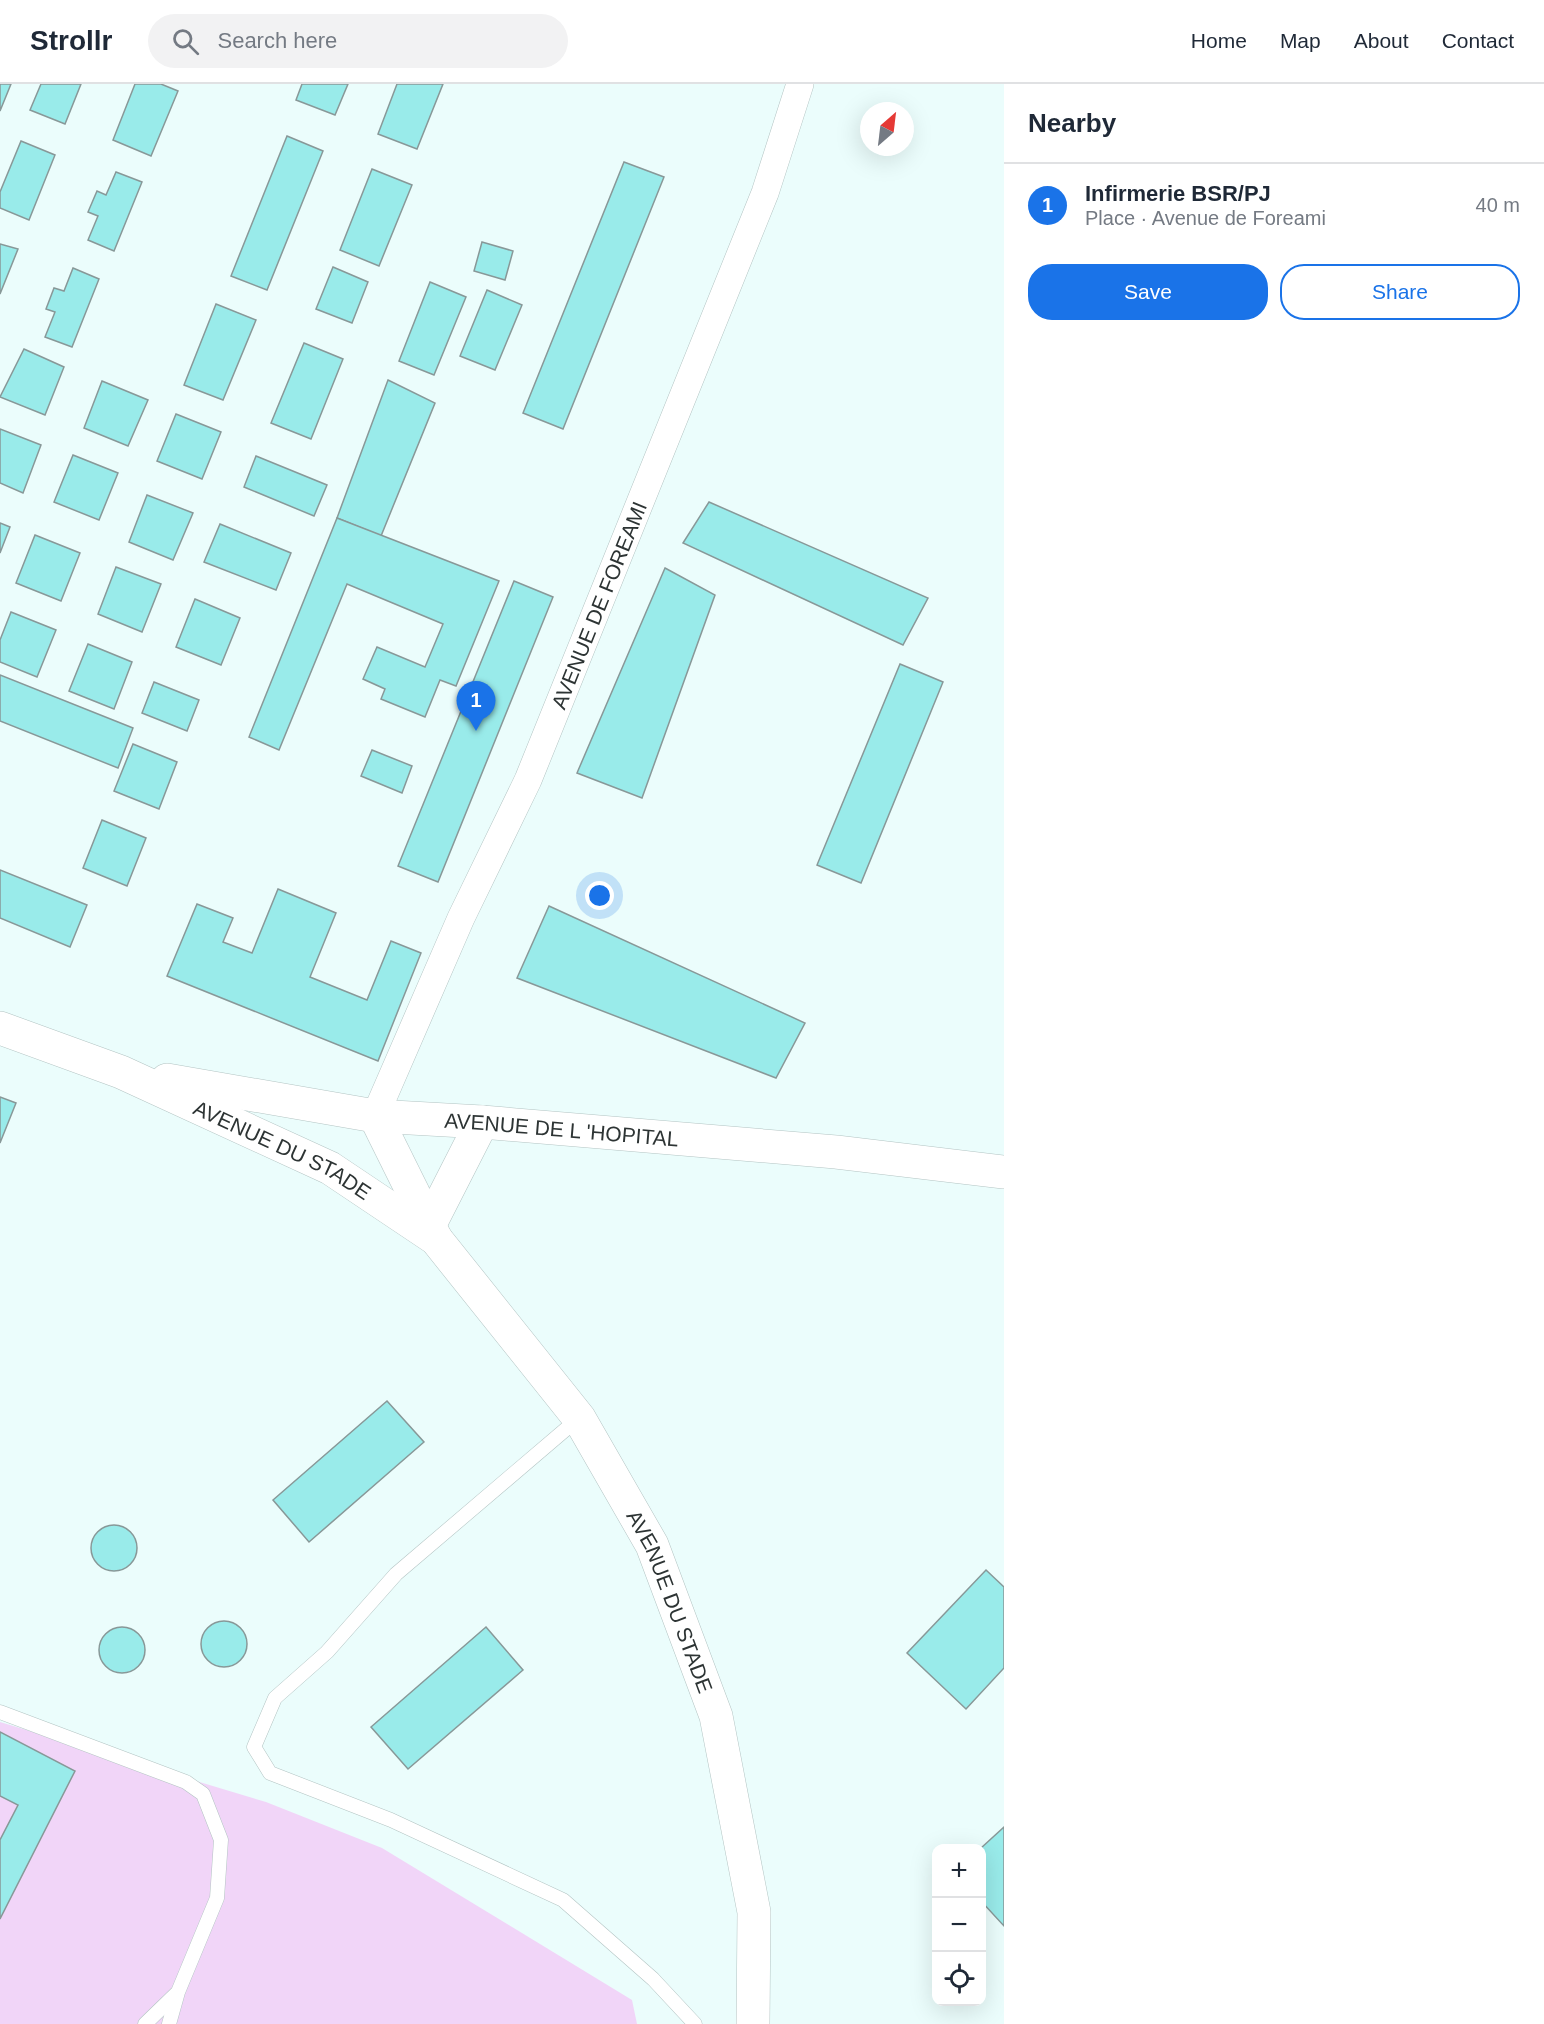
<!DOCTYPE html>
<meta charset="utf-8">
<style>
body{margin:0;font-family:Helvetica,sans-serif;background:#f2f2f3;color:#1f2937}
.controls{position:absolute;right:18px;bottom:18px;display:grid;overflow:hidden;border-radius:12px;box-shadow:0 6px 24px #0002}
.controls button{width:54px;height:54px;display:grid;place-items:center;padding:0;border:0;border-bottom:2px solid #e0e1e3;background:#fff;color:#1f2937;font:30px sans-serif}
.compass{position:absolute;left:860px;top:18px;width:54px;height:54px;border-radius:50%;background:#fff;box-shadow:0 6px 24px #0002;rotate:28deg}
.you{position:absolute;left:600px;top:812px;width:21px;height:21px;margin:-15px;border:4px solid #fff;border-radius:50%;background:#1a73e8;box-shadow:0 0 0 9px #1a73e833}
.badge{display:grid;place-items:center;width:39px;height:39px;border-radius:50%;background:#1a73e8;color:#fff;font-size:20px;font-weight:700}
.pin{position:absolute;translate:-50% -50px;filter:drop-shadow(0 2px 3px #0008)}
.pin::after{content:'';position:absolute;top:32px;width:21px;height:18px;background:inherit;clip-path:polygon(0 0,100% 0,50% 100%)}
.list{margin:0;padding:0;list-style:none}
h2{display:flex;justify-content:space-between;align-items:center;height:78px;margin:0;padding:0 24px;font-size:26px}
h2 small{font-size:20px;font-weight:400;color:#747a83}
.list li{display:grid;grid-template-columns:39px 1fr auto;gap:18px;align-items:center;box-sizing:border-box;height:84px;padding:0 24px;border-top:2px solid #e0e1e3}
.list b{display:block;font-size:22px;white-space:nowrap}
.list p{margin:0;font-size:20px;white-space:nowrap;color:#747a83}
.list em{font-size:20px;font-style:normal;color:#747a83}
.actions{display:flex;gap:12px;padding:18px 24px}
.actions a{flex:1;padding:14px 0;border:2px solid #1a73e8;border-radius:24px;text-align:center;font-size:21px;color:#1a73e8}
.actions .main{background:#1a73e8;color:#fff}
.icon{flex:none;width:33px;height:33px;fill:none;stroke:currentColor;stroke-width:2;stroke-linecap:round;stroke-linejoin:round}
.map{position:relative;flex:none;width:1004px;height:1940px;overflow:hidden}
header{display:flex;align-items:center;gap:36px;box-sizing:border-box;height:84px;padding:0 30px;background:#fff;border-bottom:2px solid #e0e1e3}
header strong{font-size:28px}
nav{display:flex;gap:33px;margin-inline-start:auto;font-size:21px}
.search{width:420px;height:54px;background:#f2f2f3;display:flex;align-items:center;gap:15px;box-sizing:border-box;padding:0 21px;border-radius:33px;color:#747a83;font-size:22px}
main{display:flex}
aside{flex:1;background:#fff}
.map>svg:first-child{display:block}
.green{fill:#f1d5f8}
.building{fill:#99ebea;stroke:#889898;stroke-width:1.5}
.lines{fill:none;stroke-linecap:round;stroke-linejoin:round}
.service-casing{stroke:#b3c4c3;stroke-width:15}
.minor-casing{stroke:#b3c4c3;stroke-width:28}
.tertiary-casing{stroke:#b3c4c3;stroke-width:34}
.service{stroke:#fff;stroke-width:14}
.minor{stroke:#fff;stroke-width:27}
.tertiary{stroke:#fff;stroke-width:33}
.labels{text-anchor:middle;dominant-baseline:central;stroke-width:5;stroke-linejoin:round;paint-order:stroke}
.street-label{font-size:21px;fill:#2d3434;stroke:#fff}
</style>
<header>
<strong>Strollr</strong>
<div class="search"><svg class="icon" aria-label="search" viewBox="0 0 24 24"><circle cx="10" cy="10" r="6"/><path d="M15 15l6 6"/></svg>Search here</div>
<nav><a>Home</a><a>Map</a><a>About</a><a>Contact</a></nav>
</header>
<main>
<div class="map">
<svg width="1004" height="1940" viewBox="0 0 1004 1940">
<rect width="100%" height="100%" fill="#ebfdfc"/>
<polygon class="green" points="0,1638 266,1718 382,1764 632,1916 637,1940 0,1940"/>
<g class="building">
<polygon points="0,0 11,0 0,27"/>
<polygon points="41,0 81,0 65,40 30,26"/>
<polygon points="135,0 161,0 178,7 151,72 113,56"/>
<polygon points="302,0 348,0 335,31 296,16"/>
<polygon points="397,0 443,0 417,65 378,50"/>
<polygon points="287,52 323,67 267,206 231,192"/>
<polygon points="21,57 55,71 29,136 0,124 0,108"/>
<polygon points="624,78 664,93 563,345 523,329"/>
<polygon points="372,85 412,101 379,182 340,166"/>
<polygon points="116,88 142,98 114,167 88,156 98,132 88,128 97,107 106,111"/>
<polygon points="482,158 513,167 505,196 474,187"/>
<polygon points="0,160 18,165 0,210"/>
<polygon points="333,183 368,198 352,239 316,225"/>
<polygon points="73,184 99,195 72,263 45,253 55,228 46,225 54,204 64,207"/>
<polygon points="430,198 466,213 434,291 399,277"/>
<polygon points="487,206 522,221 495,286 460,272"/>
<polygon points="216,220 256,236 223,316 184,301"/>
<polygon points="304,259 343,275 311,355 271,339"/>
<polygon points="24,265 64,283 45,331 0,313"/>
<polygon points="388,296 435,319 381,452 337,434"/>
<polygon points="102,297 148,316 128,362 84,344"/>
<polygon points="176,330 221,348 202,395 157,377"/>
<polygon points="0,345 41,361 23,409 0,399"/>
<polygon points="73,371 118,389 99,436 54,418"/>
<polygon points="256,372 327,401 314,432 244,403"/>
<polygon points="147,411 193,429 173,476 129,458"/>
<polygon points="709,418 928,514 903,561 683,459"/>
<polygon points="337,434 499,497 456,602 440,596 425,633 381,615 385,605 363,595 377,563 425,583 443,540 347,500 279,666 249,653"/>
<polygon points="0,439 10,443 0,469"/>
<polygon points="220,440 291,469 276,506 204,478"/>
<polygon points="35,451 80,469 61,517 16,499"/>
<polygon points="116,483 161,500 142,548 98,530"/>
<polygon points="665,484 715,511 642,714 577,689"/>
<polygon points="514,497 553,513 438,798 398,782"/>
<polygon points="195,515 240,534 221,581 176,563"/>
<polygon points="11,528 56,546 37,593 0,578 0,556"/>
<polygon points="88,560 132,578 114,625 69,607"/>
<polygon points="900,580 943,598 861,799 817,781"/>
<polygon points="0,591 133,644 118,684 0,637"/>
<polygon points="154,598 199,616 187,647 142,629"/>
<polygon points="133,660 177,678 159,725 114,707"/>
<polygon points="372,666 412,682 402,709 361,692"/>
<polygon points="102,736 146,754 127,802 83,784"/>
<polygon points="0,786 87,821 70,863 0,834"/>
<polygon points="278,805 336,829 310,893 367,916 391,857 421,869 378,977 167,892 197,820 233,834 223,858 252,869"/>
<polygon points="549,822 805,939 776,994 517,894"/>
<polygon points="0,1013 16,1019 0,1059"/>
<polygon points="387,1317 424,1358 309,1458 273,1416"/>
<circle cx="114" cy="1464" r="23"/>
<polygon points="986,1486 1004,1503 1004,1584 966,1625 907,1569"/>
<circle cx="224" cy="1560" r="23"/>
<circle cx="122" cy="1566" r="23"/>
<polygon points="486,1543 523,1586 408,1685 371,1643"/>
<polygon points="0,1648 75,1687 0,1835 0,1756 18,1721 0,1712"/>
<polygon points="1004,1743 1004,1842 981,1817 981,1764"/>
</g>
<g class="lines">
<defs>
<g id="service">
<polyline points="579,1334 396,1490 327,1568 275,1614 254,1663 270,1689 391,1736 563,1816 653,1895 695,1940"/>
<polyline points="0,1628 186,1698 203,1710 221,1756 217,1814 178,1908 169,1940"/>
<polyline points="145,1940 176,1910"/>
</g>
<g id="minor">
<path id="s1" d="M375,1032L461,834L528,696L765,109L800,0"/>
</g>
<g id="tertiary">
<path id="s2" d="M0,944L121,988L330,1084L436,1155L579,1334L652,1461L716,1632L754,1828L753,1940"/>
<path id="s3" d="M167,996L375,1032L482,1038L836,1068L1004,1088"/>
<polyline points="375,1032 436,1155"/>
<polyline points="430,1140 482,1038"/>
</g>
</defs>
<use href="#service" class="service-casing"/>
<use href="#minor" class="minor-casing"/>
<use href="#tertiary" class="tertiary-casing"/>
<use href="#service" class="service"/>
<use href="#minor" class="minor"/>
<use href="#tertiary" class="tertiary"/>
</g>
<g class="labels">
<g class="street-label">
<text stroke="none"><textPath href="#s1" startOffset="558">AVENUE DE FOREAMI</textPath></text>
<text stroke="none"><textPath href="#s3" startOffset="398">AVENUE DE L 'HOPITAL</textPath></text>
<text stroke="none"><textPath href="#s2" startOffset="308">AVENUE DU STADE</textPath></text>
<text stroke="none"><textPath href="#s2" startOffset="921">AVENUE DU STADE</textPath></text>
</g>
</g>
</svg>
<div class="controls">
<button>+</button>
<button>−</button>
<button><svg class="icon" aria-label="locate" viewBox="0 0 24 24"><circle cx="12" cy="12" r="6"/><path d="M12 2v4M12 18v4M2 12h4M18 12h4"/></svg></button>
</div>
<svg class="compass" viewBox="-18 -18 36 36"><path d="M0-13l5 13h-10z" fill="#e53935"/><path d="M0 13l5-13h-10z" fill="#747a83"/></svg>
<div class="you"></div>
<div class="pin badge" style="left:476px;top:647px">1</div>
</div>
<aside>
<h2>Nearby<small></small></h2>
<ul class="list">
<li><span class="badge">1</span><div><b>Infirmerie BSR/PJ</b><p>Place · Avenue de Foreami</p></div><em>40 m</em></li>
</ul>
<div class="actions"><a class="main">Save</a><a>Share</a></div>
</aside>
</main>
